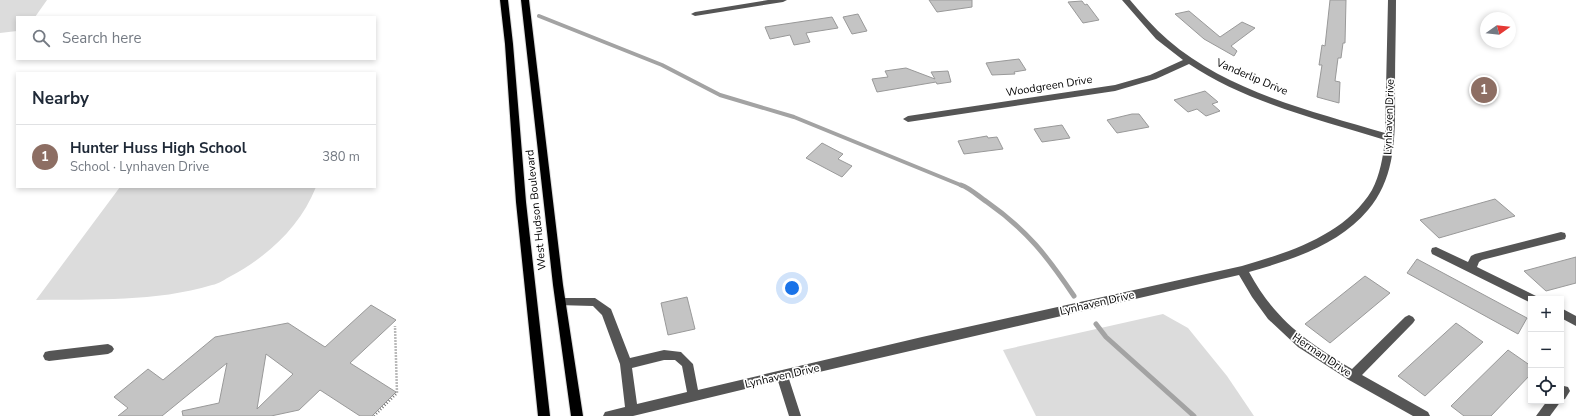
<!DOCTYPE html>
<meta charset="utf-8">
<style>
body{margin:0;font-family:"Nunito Sans",sans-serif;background:#f6f6f7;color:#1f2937}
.controls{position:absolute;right:12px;bottom:12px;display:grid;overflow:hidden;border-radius:0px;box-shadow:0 2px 6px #0003}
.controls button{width:36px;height:36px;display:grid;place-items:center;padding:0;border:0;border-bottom:1px solid #e0e1e3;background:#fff;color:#1f2937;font:20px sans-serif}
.compass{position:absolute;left:1480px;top:12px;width:36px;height:36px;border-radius:50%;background:#fff;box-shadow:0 2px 6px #0003;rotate:75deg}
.you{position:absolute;left:792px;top:288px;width:14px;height:14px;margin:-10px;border:3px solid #fff;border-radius:50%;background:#1a73e8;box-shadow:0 0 0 6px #1a73e833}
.badge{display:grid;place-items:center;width:26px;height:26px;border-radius:50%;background:#ea580c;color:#fff;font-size:13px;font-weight:700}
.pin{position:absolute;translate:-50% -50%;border:2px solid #fff;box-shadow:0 1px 4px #0006}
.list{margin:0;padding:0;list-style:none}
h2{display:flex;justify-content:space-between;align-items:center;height:52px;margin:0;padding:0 16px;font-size:17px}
h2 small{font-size:13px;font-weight:400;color:#747a83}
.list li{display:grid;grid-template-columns:26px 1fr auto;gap:12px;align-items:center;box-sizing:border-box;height:64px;padding:0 16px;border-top:1px solid #e0e1e3}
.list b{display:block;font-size:15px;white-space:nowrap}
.list p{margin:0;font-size:13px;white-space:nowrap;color:#747a83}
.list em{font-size:13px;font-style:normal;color:#747a83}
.icon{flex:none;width:22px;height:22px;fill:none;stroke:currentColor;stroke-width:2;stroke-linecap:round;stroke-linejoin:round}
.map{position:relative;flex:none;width:1576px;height:416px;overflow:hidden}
.search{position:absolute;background:#fff;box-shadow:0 2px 6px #0003;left:16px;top:16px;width:360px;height:44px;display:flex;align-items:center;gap:10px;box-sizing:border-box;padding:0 14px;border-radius:0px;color:#747a83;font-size:15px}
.panel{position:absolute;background:#fff;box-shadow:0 2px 6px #0003;left:16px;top:72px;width:360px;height:116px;border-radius:0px}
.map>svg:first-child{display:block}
.green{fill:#dcdcdc}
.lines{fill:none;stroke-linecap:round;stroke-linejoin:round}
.stream-far1{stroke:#a3a3a3;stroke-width:4}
.stream{stroke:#a3a3a3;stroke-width:5}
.building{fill:#c4c4c4;stroke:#999;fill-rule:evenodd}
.major-casing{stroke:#dbdbdb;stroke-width:2}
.path{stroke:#777;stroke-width:2.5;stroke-dasharray:1 2;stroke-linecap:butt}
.minor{fill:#555;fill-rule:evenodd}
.major{fill:#000;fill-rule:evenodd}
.labels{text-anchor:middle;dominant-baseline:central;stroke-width:3.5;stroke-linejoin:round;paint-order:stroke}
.street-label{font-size:11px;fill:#000;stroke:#fff}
</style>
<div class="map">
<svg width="1576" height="416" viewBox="0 0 1576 416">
<rect width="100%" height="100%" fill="#fff"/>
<g class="green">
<polygon points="0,0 47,0 35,17 17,17 17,31 0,33"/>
<path d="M120,187H316C300,227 268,256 231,276C225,279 219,284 212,285C156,302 94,299 36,300Z"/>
<polygon points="1163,314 1188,328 1227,376 1254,416 1036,416 1003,350"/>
</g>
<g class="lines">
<polyline class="stream-far1" points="539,16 662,65 720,95 794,117 963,186"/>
<g class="stream">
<path d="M961,185C970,188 978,196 987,202C1027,230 1047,256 1074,296"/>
<polyline points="1096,324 1106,337 1194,416"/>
</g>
</g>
<g class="building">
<polygon points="929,0 972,0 972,7 937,12"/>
<polygon points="1330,0 1346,0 1345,43 1343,43 1341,58 1338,58 1335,81 1340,82 1339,103 1317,97 1322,65 1319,65 1322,45 1325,46"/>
<polygon points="1082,1 1085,5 1087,4 1099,20 1083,23 1068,2"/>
<polygon points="1189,11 1220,37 1242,22 1255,28 1231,46 1237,51 1234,56 1204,39 1175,14"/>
<polygon points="858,14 867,31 852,34 843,17"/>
<polygon points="832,17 838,28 806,33 810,42 794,45 790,35 770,39 765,27"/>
<polygon points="1019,59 1026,70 1014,72 1015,74 992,75 986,63"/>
<polygon points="906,68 935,79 931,72 948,71 951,82 937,84 936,82 877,92 872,79 888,77 885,71"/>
<polygon points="1205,91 1218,102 1212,104 1220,111 1206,116 1197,109 1188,112 1174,100"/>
<polygon points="1132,114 1139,114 1149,127 1117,133 1107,120"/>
<polygon points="1062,125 1070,138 1042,142 1034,129"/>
<polygon points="987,136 988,138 997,137 1003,149 964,154 958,141"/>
<polygon points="822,143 843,154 838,159 852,166 842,177 806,158"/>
<polygon points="1495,199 1515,216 1439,238 1420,220"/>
<polygon points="1576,257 1576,283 1546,291 1524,271"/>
<polygon points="1417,259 1527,318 1518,334 1407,273"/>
<polygon points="1365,276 1390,293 1330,343 1305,324"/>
<polygon points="687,297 695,329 668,335 661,303"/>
<path d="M371,305L396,320L350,363L396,392L372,416H360L320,390L299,410L271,416H183L182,411L219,403L227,363L162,416H118L128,408L114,397L148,369L163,380L215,337L288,323L325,347ZM266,354L293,374L257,409Z"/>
<polygon points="1456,323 1483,342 1425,396 1398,376"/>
<polygon points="1508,350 1531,366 1531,374 1491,416 1464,416 1451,406"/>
</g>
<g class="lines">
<defs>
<g id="major">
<polygon points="500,0 508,0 513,44 526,202 550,416 538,416 516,202 505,44"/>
<polygon points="521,0 529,0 563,285 583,416 571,416 553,285"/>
</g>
</defs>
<use href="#major" class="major-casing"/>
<polyline class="path" points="374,416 397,393 395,326"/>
<g class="minor">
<polygon points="768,0 787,0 783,2 695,16 691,14 695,12"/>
<path d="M1122,0H1130C1142,14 1154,28 1168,40C1228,92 1312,111 1385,133L1388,0H1396C1396,28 1395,57 1395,85C1395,128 1398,175 1368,210C1339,245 1291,260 1249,272C1275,320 1307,342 1352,369L1405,317L1409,315L1413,317L1415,320L1413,323L1362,375L1428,412L1430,416H1413L1349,380L1298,347L1268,319L1252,297L1239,275L789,379L801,416H789L778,381L633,416H603L605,412L625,407L620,364L602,315L593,306L557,305L556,302L557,299L561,298H595L611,309L630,358L664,350L681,352L693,364L698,390L922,337L1242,266C1290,252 1345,235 1372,190C1380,175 1383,157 1385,140C1321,120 1245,102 1189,64L1156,79L1115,91L908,122L903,119L908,116L1115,85L1150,75L1183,60L1156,39ZM664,360H675L682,366L687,392L637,404L632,368Z"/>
<polygon points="1561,232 1565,233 1566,236 1565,239 1482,260 1479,262 1477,267 1536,296 1537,299 1531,299 1531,303 1432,254 1431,251 1432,248 1436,247 1468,262 1471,256 1475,254"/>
<polygon points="1561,308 1576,316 1576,326 1561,318"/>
<polygon points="108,344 112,346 114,349 112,352 108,354 49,361 45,360 43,356 45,352 49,351"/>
<polygon points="1564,386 1568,387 1570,391 1565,399 1561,400 1561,387"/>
<polygon points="1547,401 1561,401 1550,416 1536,416"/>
</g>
<use href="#major" class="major"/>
</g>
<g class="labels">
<g class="street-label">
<text transform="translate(1252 77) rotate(23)">Vanderlip Drive</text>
<text transform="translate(1049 86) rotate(-9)">Woodgreen Drive</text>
<text transform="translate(1389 117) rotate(-88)">Lynhaven Drive</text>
<text transform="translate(536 210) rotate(-96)">West Hudson Boulevard</text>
<text transform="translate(1097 303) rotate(-13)">Lynhaven Drive</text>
<text transform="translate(1322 355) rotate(34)">Herman Drive</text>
<text transform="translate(782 376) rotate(-13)">Lynhaven Drive</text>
</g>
</g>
</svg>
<div class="controls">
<button>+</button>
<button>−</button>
<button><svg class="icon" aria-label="locate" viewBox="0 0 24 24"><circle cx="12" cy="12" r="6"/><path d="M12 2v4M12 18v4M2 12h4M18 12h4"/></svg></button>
</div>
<svg class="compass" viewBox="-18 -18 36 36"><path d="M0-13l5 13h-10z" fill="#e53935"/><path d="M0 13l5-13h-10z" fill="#747a83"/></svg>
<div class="you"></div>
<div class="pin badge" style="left:1484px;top:90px;background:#8d6e63">1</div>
<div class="search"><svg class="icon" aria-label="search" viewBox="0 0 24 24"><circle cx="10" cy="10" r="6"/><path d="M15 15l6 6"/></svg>Search here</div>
<section class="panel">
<h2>Nearby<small></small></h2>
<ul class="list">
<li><span class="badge" style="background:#8d6e63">1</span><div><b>Hunter Huss High School</b><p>School · Lynhaven Drive</p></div><em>380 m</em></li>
</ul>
</section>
</div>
